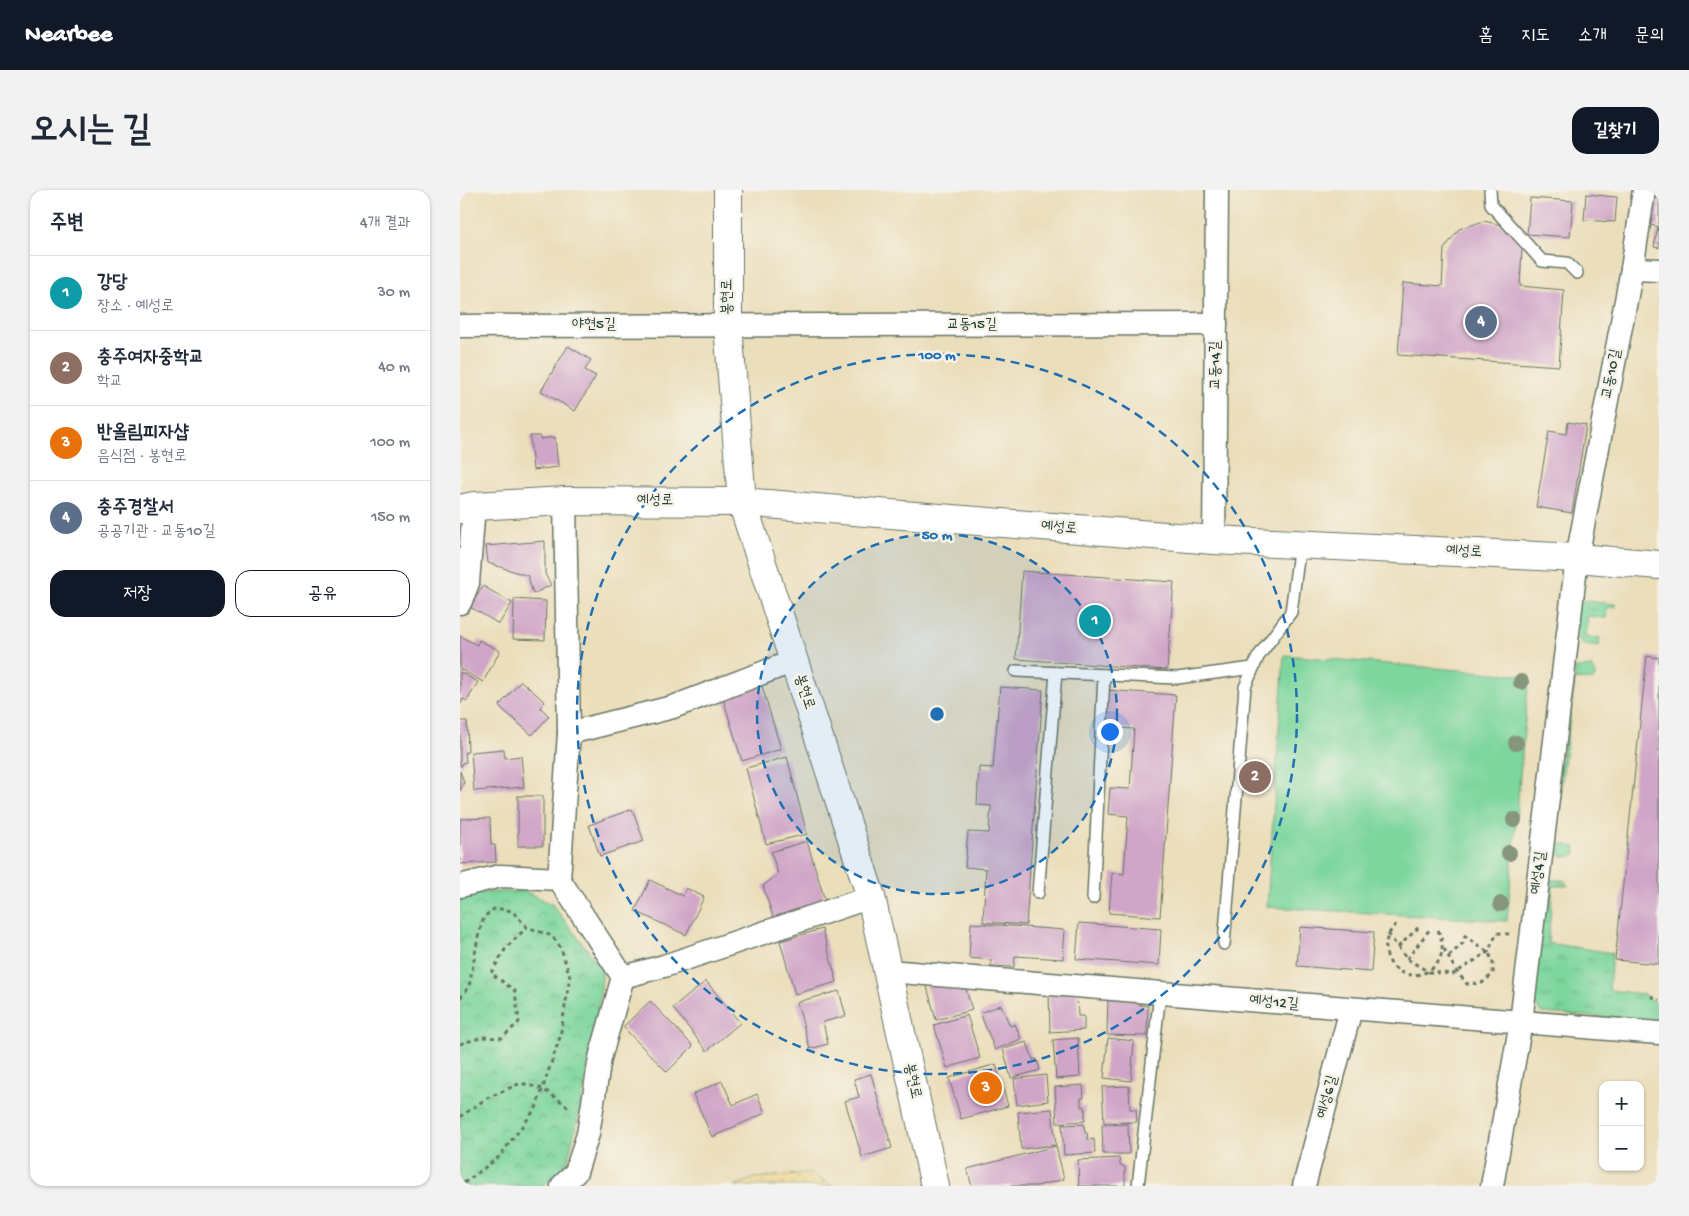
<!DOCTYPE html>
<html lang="ko">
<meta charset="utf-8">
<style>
body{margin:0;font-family:"Gochi Hand","Poor Story",sans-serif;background:#f2f2f3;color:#1f2937}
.controls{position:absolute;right:15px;bottom:15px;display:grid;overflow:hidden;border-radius:10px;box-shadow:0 1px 4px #0004}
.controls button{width:45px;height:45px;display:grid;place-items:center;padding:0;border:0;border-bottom:1px solid #e0e1e3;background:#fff;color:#1f2937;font:25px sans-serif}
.you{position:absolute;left:649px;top:541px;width:18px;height:18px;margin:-12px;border:4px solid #fff;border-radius:50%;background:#1a73e8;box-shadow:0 0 0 8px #1a73e833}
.badge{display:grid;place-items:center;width:32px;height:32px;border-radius:50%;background:#111827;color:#fff;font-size:16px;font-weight:700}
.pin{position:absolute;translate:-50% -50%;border:2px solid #fff;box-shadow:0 1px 5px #0006}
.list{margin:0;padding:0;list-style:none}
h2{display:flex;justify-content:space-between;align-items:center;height:65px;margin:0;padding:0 20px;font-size:21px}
h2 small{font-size:16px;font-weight:400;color:#747a83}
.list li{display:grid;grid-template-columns:32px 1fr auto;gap:15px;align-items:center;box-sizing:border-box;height:75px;padding:0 20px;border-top:1px solid #e0e1e3}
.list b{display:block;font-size:19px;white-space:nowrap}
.list p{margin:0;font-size:16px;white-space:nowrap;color:#747a83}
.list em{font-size:16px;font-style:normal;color:#747a83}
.actions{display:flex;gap:10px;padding:15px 20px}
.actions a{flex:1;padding:11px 0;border:1px solid #111827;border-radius:15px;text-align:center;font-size:18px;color:#111827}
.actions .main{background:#111827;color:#fff}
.map{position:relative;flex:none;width:1199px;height:996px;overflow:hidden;border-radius:15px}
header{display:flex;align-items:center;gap:30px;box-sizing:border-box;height:70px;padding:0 25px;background:#111827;color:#fff}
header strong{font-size:24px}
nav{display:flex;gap:28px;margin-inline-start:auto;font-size:18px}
.intro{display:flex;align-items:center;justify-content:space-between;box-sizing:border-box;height:120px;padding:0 30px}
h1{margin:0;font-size:35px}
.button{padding:12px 22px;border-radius:15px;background:#111827;color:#fff;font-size:18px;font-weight:700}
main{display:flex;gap:30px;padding:0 30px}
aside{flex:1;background:#fff;border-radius:15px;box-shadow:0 1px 4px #0004}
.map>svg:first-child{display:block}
.grass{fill:url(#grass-tufts);stroke:#4e8a68}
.sand{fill:url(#sand-dots);stroke:#868c69}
.park{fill:url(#park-crowns);stroke:#4e8a68}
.garden{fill:#7dd69d;stroke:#4e8a68}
.building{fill:#d0a6c8}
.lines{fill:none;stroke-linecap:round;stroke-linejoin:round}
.lane-casing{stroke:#667563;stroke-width:14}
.street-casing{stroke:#667563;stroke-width:25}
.secondary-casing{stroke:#667563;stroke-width:30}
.path{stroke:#667563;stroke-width:3;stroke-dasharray:4 4;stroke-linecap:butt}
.lane{stroke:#fff;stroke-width:11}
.street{stroke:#fff;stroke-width:22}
.secondary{stroke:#fff;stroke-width:28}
.tree{fill:#85967c}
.ring{fill:none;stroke:#1f6fb2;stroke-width:2.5;stroke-dasharray:9 6}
.labels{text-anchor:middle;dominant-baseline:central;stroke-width:5;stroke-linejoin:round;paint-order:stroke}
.street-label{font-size:15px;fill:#1f3d34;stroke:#f7f3e8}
.centre{fill:#1f6fb2;stroke:#f7f3e8;stroke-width:2.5}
.ring-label{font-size:15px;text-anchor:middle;font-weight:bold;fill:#1f6fb2;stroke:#f7f3e8;stroke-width:5;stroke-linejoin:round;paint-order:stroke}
</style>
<header>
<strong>Nearbee</strong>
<nav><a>홈</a><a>지도</a><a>소개</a><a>문의</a></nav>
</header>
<div class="intro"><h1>오시는 길</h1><a class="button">길찾기</a></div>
<main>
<aside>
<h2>주변<small>4개 결과</small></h2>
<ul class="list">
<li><span class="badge" style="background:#0f9aa8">1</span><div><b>강당</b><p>장소 · 예성로</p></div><em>30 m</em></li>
<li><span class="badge" style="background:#8d6e63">2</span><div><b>충주여자중학교</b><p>학교</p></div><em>40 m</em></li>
<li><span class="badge" style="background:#e8710a">3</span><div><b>반올림피자샵</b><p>음식점 · 봉현로</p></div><em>100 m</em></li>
<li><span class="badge" style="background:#5c6f8a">4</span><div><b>충주경찰서</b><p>공공기관 · 교동10길</p></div><em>150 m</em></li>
</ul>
<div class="actions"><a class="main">저장</a><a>공유</a></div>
</aside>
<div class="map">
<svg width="1199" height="996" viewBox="0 0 1199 996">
<defs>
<pattern id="grass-tufts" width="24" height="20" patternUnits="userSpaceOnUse" patternTransform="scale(1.25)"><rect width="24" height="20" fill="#7dd69d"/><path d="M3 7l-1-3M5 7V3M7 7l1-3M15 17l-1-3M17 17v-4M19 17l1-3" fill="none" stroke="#66af81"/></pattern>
<pattern id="sand-dots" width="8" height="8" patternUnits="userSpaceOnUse" patternTransform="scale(1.25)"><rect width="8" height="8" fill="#eeda9e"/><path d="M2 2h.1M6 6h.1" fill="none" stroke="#ccbc89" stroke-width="1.8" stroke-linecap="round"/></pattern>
<pattern id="park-crowns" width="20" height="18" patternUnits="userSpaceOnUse" patternTransform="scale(1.25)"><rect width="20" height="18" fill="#7dd69d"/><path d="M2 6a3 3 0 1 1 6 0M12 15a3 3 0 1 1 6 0" fill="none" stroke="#66af81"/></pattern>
</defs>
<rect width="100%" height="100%" fill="#f7f3e8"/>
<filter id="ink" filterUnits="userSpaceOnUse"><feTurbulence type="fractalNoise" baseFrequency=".02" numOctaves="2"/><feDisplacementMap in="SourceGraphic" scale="10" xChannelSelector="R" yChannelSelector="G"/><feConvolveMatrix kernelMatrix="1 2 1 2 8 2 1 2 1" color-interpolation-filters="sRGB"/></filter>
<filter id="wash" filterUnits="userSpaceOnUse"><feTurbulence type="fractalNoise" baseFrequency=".0096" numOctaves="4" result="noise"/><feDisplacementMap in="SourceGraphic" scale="20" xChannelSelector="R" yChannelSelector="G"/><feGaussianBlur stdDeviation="1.12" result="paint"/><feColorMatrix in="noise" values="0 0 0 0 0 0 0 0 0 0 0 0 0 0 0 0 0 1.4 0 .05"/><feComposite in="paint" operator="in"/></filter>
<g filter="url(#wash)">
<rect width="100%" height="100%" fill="#ebdebb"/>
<g class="grass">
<polygon points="1116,410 1155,414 1155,417 1147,417 1146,428 1128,426 1125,447 1140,448 1139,457 1124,455 1118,451"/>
<path d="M1132,477L1135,482V487L1133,490L1115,489L1094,653L1113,656L1116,658V663C1106,671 1095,664 1088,655L1115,478Z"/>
<polygon points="1086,690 1104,690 1108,696 1093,696 1088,753 1152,763 1149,800 1183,804 1199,815 1199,831 1081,823 1071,807"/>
</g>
<polygon class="sand" points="348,983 373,996 274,996 295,988"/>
<polygon class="park" points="64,701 92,714 143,780 137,827 120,920 107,973 84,996 0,996 0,708 14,703"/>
<polygon class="garden" points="824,465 1069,486 1047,731 807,717"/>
<g id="blocks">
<g class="building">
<polygon points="1126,4 1157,7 1155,32 1124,30"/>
<polygon points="1189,7 1199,8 1199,37 1184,34"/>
<polygon points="1070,8 1113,11 1110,47 1067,44"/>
<polygon points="1024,31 1046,36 1062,57 1060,96 1104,100 1099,176 938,165 943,93 982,96 984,59 999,39"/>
<polygon points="1198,37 1199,37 1199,58 1194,57"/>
<polygon points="108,156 131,170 125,180 136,186 115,221 81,201"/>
<polygon points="1108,232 1126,235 1112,323 1076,317 1089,241 1106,244"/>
<polygon points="70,246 80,246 80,249 95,247 98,277 73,280"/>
<polygon points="85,351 85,384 91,395 73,404 68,386 28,373 26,356"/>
<polygon points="562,381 714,392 707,480 556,469"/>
<polygon points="23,396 52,413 39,434 10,417"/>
<polygon points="54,409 86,411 85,450 53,449"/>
<polygon points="0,446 17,455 19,450 40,461 23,492 0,479"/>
<polygon points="1187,466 1199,468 1199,774 1155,770"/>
<polygon points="0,482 18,492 7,511 3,509 0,515"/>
<polygon points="61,491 85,512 80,517 89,526 72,545 39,516"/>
<polygon points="301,493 321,559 282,571 262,505"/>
<polygon points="540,497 583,500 566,735 523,732 526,679 505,677 508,642 529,643 531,616 517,615 519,577 533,578"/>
<polygon points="645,500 716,505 700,727 649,723 652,683 664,684 668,626 648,624 650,598 670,599 674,539 643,537"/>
<polygon points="0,531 7,531 8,562 5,562 6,572 2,573 2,576 0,576"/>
<polygon points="44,559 45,568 61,566 64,597 14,601 11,562"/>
<polygon points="327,567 347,644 306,654 286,578"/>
<polygon points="0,581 4,592 0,601"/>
<rect x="58" y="606" width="25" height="50"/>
<polygon points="172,619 184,651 140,666 129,635"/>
<polygon points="30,628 31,655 35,655 36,672 0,674 0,629"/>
<polygon points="347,651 366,714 314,730 303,696 318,684 311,662"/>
<polygon points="190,690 223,706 226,698 244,707 226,745 175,721"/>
<polygon points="511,733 605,740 603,769 555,766 554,777 531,776 531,770 509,768"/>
<polygon points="619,733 701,739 699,775 616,769"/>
<polygon points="840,737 914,742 911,782 837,776"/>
<polygon points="362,739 377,792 335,804 320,751"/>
<polygon points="465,789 504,792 512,820 476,830"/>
<polygon points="246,791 280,833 247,861 213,818"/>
<polygon points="379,801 386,826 363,832 368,854 350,859 337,812"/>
<polygon points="617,801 618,826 624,826 624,840 590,842 589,802"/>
<polygon points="648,805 680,806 680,815 688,816 687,846 647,845"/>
<polygon points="190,811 233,856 207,882 163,837"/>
<polygon points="541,815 550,836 555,834 561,849 535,860 520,823"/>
<polygon points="507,825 520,868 487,878 474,835"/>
<polygon points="618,848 620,887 596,889 593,850"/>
<polygon points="648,848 674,851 671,891 644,888"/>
<polygon points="567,852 573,870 577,869 580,880 551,888 543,859"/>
<polygon points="536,874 548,916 501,929 489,888"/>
<polygon points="411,884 432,958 402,967 385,911 399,907 394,889"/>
<polygon points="586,885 588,911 557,915 554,889"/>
<polygon points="262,891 273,915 297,904 305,923 252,947 233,904"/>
<polygon points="623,895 624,908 621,908 621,917 625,916 625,931 597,933 595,897"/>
<polygon points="669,896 670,919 676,919 677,932 644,933 642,897"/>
<polygon points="592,919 596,955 561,959 558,922"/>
<polygon points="624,934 625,943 627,943 628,950 634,949 635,963 604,965 602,935"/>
<polygon points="668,934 669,964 643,964 642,935"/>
<polygon points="596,956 604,989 577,996 512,996 507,979"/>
<polygon points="659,968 660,975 665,977 665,996 619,996 618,970"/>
</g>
</g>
</g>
<g filter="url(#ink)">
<use href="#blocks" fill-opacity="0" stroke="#667563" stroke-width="1"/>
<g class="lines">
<defs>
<g id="lane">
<polyline points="1030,0 1031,15 1082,71 1107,73 1117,83"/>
<polyline points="556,481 717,488 793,478"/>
<polyline points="578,703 596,483"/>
<polyline points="633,708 644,485"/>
<polyline points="764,754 785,497 798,467 831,422 840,354"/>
<polyline points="678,996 700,803"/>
</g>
<g id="street">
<polyline points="1172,79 1199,80"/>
<polyline points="0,136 756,134"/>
<polyline points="105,311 109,543 99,689 163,787"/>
<polyline points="754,350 757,0"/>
<polyline points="0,413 8,393 14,316"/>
<polyline points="109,543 213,517 334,471"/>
<polyline points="0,696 40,686 99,689"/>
<polyline points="428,781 1199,843"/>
<polyline points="102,996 116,982 128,944 140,868 163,787 204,776 411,707"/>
<polyline points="844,996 891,819"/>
<polyline points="1032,996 1061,832 1117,368 1172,79 1184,0"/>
</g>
<g id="secondary">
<polyline points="268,0 268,135 282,312 411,707 475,996"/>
<polyline points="0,319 14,316 105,311 282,312 754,350 1117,368 1199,375"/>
</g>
</defs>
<use href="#lane" class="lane-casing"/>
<use href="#street" class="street-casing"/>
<use href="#secondary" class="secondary-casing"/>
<g class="path">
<path d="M936,734C929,742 924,751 926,762C935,803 999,785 978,740"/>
<polyline points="928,744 947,769 969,782 994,784 1028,762 1037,743 1049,744"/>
<polyline points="938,757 959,737"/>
<polyline points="984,759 997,782 1007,794 1022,793 1033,784 1033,771 1028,762 1001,743"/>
<polyline points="989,766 1003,753 1005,746"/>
<polyline points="947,769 970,739"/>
<polyline points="1191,806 1199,810"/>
<polyline points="0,808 9,797 18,747 24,727 35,718 52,721 67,737 92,746 101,758 110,787 100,847 76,918 39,967 0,996"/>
<polyline points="0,854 23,847 42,848 59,832 55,801 31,783 46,758 67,737"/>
<polyline points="0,927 27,908 61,893 83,899 105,914 108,918"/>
</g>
<use href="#lane" class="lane"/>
<use href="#street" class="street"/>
<use href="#secondary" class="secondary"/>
</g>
<g class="tree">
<circle cx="1061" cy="492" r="8"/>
<circle cx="1056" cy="553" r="8"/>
<circle cx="1054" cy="630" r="8"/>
<circle cx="1049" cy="663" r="8"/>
<circle cx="1041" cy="714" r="8"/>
</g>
</g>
<circle cx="477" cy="524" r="180" fill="#1f6fb2" fill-opacity=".12"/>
<g class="ring">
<circle cx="477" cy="524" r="180"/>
<circle cx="477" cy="524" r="360"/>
</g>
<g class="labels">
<g class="street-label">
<text transform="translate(268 107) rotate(-90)">봉현로</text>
<text x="134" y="135">야현5길</text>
<text x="512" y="135">교동15길</text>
<text transform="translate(756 175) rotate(-90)">교동14길</text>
<text transform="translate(1152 184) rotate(-79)">교동10길</text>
<text x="195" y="311">예성로</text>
<text transform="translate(599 338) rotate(5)">예성로</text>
<text transform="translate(1004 362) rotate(3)">예성로</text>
<text transform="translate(344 502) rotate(72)">봉현로</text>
<text transform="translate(1079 683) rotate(-83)">예성4길</text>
<text transform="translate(814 813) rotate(5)">예성12길</text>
<text transform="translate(452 891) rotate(78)">봉현로</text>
<text transform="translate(868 907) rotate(-75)">예성6길</text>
</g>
</g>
<circle cx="477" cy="524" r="8" class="centre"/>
<g class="ring-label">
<text x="477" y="169">100 m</text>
<text x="477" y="349">50 m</text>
</g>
</svg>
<div class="controls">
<button>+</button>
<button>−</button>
</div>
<div class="you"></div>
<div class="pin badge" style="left:635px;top:431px;background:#0f9aa8">1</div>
<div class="pin badge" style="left:795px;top:587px;background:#8d6e63">2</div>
<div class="pin badge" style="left:526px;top:898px;background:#e8710a">3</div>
<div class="pin badge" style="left:1021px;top:132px;background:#5c6f8a">4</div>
</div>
</main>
